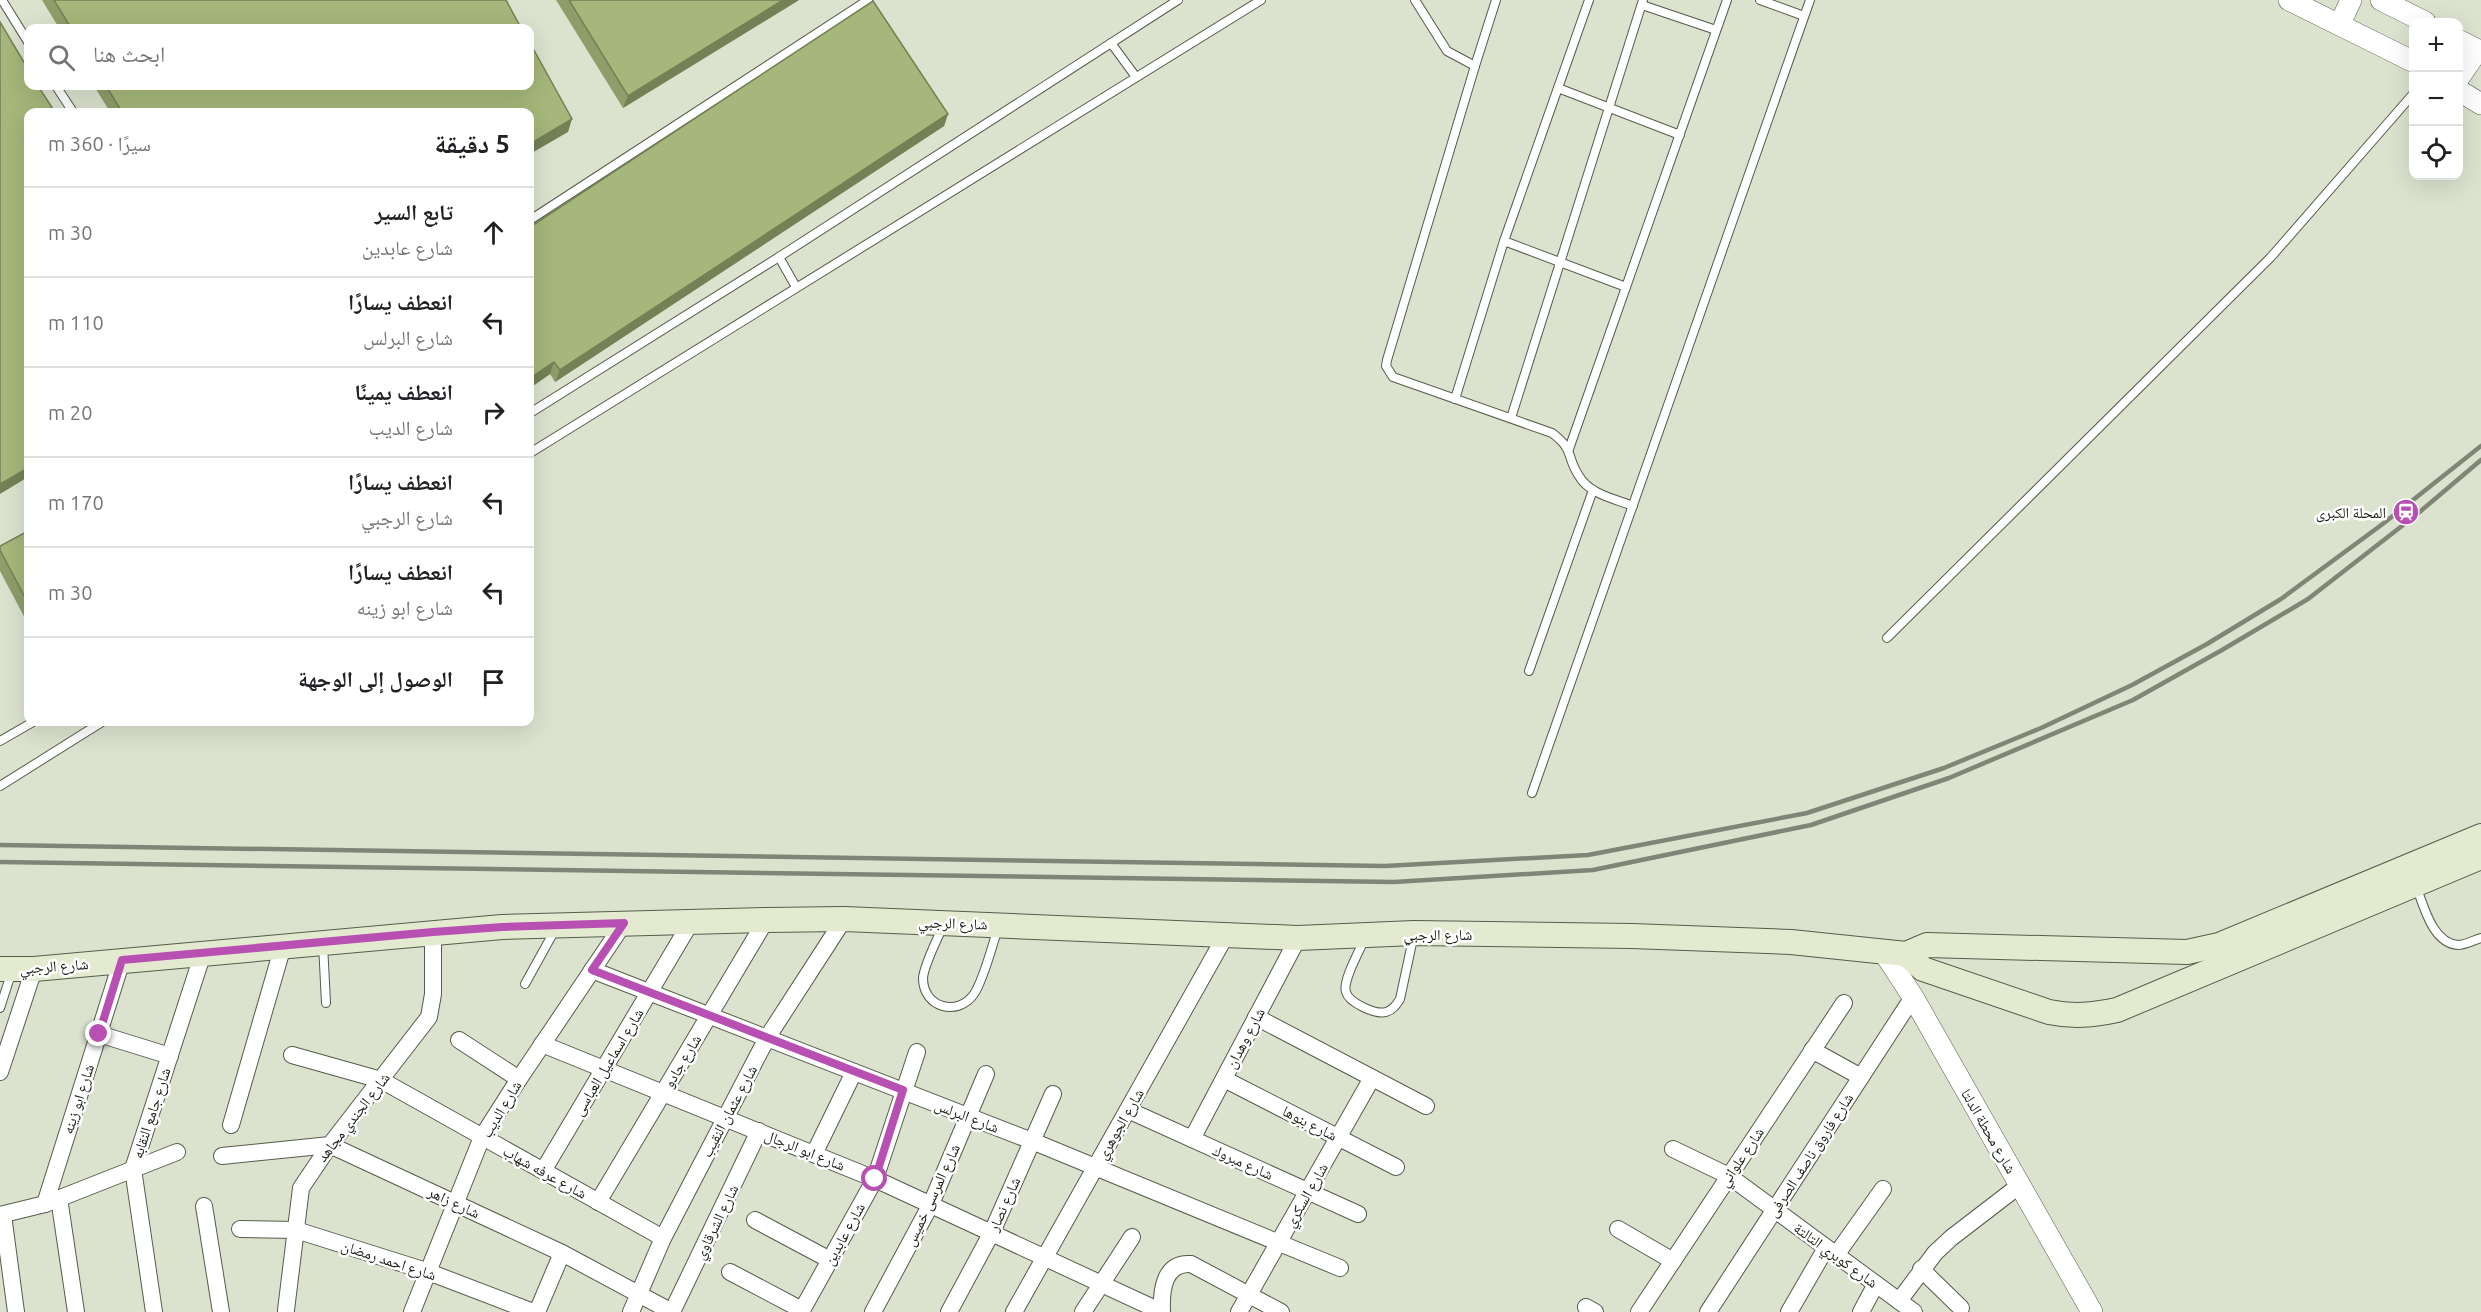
<!DOCTYPE html>
<html lang="ar">
<meta charset="utf-8">
<style>
body{margin:0;font-family:Ubuntu,"Noto Naskh Arabic",sans-serif;background:#f2f2f2;color:#202124;direction:rtl}
.controls{position:absolute;right:18px;top:18px;display:grid;overflow:hidden;border-radius:12px;box-shadow:0 6px 24px #0002}
.controls button{width:54px;height:54px;display:grid;place-items:center;padding:0;border:0;border-bottom:2px solid #e0e0e0;background:#fff;color:#202124;font:30px sans-serif}
.stop{position:absolute;width:18px;height:18px;margin:-14px;border:4px solid #b84fb2;border-radius:50%;background:#fff}
.stop.end{background:#b84fb2;border-color:#fff;box-shadow:0 2px 6px #0008}
.list{margin:0;padding:0;list-style:none}
h2{display:flex;justify-content:space-between;align-items:center;height:78px;margin:0;padding:0 24px;font-size:26px}
h2 small{font-size:20px;font-weight:400;color:#757577}
.list li{display:grid;grid-template-columns:39px 1fr auto;gap:18px;align-items:center;box-sizing:border-box;height:90px;padding:0 24px;border-top:2px solid #e0e0e0}
.list b{display:block;font-size:22px;white-space:nowrap}
.list p{margin:0;font-size:20px;white-space:nowrap;color:#757577}
.list em{font-size:20px;font-style:normal;color:#757577}
.icon{flex:none;width:33px;height:33px;fill:none;stroke:currentColor;stroke-width:2;stroke-linecap:round;stroke-linejoin:round}
.map{position:relative;flex:none;width:2481px;height:1312px;overflow:hidden;direction:ltr}
.search{position:absolute;background:#fff;box-shadow:0 6px 24px #0002;left:24px;top:24px;width:510px;height:66px;display:flex;align-items:center;gap:15px;box-sizing:border-box;padding:0 21px;border-radius:12px;color:#757577;font-size:22px}
.panel{position:absolute;background:#fff;box-shadow:0 6px 24px #0002;left:24px;top:108px;width:510px;height:618px;border-radius:12px;direction:rtl}
.map>svg:first-child{display:block}
.lines{fill:none;stroke-linecap:round;stroke-linejoin:round}
.service-casing{stroke:#565c4b;stroke-width:10}
.minor-casing{stroke:#565c4b;stroke-width:18}
.tertiary-casing{stroke:#565c4b;stroke-width:22}
.secondary-casing{stroke:#565c4b;stroke-width:26}
.service{stroke:#fff;stroke-width:8}
.minor{stroke:#fff;stroke-width:16}
.tertiary{stroke:#fff;stroke-width:21}
.secondary{stroke:#e3ead0;stroke-width:24}
.rail{stroke:#808577;stroke-width:4.5}
.wall{fill:#8e9d69}
.shaded-wall{fill:#748055}
.building{fill:#a5b77a;stroke:#748055;stroke-width:1.5}
.route{stroke:#b84fb2;stroke-width:8}
.labels{text-anchor:middle;dominant-baseline:central;stroke-width:5;stroke-linejoin:round;paint-order:stroke}
.poi-label{font-size:15px;fill:#20221b;stroke:#fff;text-anchor:end}
.street-label{font-size:15px;fill:#20221b;stroke:#fff}
</style>
<div class="map">
<svg width="2481" height="1312" viewBox="0 0 2481 1312">
<rect width="100%" height="100%" fill="#dbe2ce"/>
<g class="lines">
<defs>
<g id="service">
<polyline points="2,0 28,42"/>
<polyline points="1415,0 1447,51 1475,66 1496,0"/>
<polyline points="1760,0 1804,16"/>
<polyline points="1642,5 1716,30"/>
<polyline points="1111,43 1136,77"/>
<path d="M1475,66L1387,360L1386,366L1393,377L1552,433C1575,450 1566,457 1579,476C1589,494 1615,499 1633,506"/>
<polyline points="56,86 73,112"/>
<polyline points="1558,88 1680,135"/>
<polyline points="530,220 868,0"/>
<polyline points="1504,241 1626,287"/>
<polyline points="779,257 796,287"/>
<polyline points="1455,399 1504,241 1589,0"/>
<polyline points="530,413 779,257 1178,0"/>
<polyline points="1511,418 1643,0"/>
<polyline points="1569,449 1727,0"/>
<polyline points="530,453 1261,0"/>
<polyline points="1887,638 2271,257 2414,93"/>
<polyline points="1529,671 1593,490"/>
<polyline points="0,741 33,722"/>
<polyline points="0,786 102,722"/>
<polyline points="1532,793 1810,0"/>
<path d="M2416,886C2424,906 2432,943 2458,945C2465,945 2474,940 2481,938"/>
<path d="M943,926C937,940 924,965 923,978C923,1008 958,1017 974,994C984,979 992,946 998,928"/>
<path d="M1365,938C1360,950 1342,981 1346,992C1349,1003 1376,1015 1386,1012C1393,1010 1396,1005 1400,999L1414,934"/>
<polyline points="323,944 326,1003"/>
<polyline points="525,984 556,928"/>
<polyline points="0,1008 12,971"/>
</g>
<g id="minor">
<polyline points="592,970 1032,1141 1340,1268"/>
<polyline points="1256,1017 1426,1106"/>
<polyline points="99,1034 170,1056"/>
<polyline points="459,1040 519,1079"/>
<polyline points="542,1044 875,1179 1162,1312"/>
<polyline points="1812,1050 1861,1077"/>
<polyline points="292,1055 381,1080 663,1238"/>
<polyline points="0,1072 34,969"/>
<polyline points="1224,1079 1396,1167"/>
<polyline points="1128,1110 1358,1214"/>
<polyline points="231,1125 283,946"/>
<polyline points="1192,1139 1298,938"/>
<polyline points="1673,1149 1729,1176 1914,1312"/>
<polyline points="814,1154 854,1072"/>
<polyline points="222,1156 330,1145 562,1253 672,1312"/>
<polyline points="543,1171 691,922"/>
<polyline points="59,1198 76,1312"/>
<polyline points="598,1202 766,920"/>
<polyline points="45,1204 122,960"/>
<polyline points="204,1206 221,1312"/>
<polyline points="0,1215 45,1204 177,1152"/>
<polyline points="3,1215 16,1312"/>
<polyline points="755,1220 830,1260"/>
<polyline points="240,1229 296,1230 426,1271 533,1312"/>
<polyline points="1618,1229 1673,1261"/>
<polyline points="1836,1255 1883,1189"/>
<polyline points="1921,1269 1961,1308"/>
<polyline points="730,1272 802,1310"/>
<polyline points="1899,1301 1935,1253 1951,1238 2020,1185"/>
<polyline points="1586,1307 1595,1312"/>
<polyline points="286,1310 301,1188 330,1145 429,1017 433,994 433,932"/>
<polyline points="154,1312 133,1169 203,953"/>
<polyline points="412,1312 482,1137 519,1079 624,923"/>
<polyline points="537,1312 562,1253"/>
<polyline points="631,1312 663,1238 767,1038 844,919"/>
<polyline points="672,1312 759,1131"/>
<polyline points="801,1312 875,1179 917,1052"/>
<polyline points="873,1312 931,1204 986,1074"/>
<polyline points="949,1312 992,1232 1053,1094"/>
<polyline points="1014,1312 1226,935"/>
<polyline points="1083,1312 1132,1237"/>
<path d="M1162,1312C1161,1290 1164,1262 1191,1264L1281,1312"/>
<polyline points="1239,1312 1372,1078"/>
<polyline points="1639,1312 1844,1003"/>
<polyline points="1708,1312 1913,997"/>
<polyline points="1789,1312 1826,1248"/>
<polyline points="1861,1312 1876,1284"/>
</g>
<g id="tertiary">
<polyline points="2289,0 2414,62"/>
<polyline points="2381,0 2425,22"/>
<polyline points="2340,24 2351,0"/>
<polyline points="2458,40 2478,50 2458,79"/>
<polyline points="2458,90 2481,104"/>
<polyline points="1883,951 1913,997 2092,1312"/>
</g>
<g id="secondary">
<path d="M1906,954L1923,969L2049,1012C2073,1017 2093,1015 2117,1010L2481,857"/>
<polyline points="0,969 34,969 502,927 766,920 844,919 1298,938 1414,933 1632,936 1791,942 1906,954 1927,945 2187,952 2219,945 2481,836"/>
</g>
</defs>
<use href="#service" class="service-casing"/>
<use href="#minor" class="minor-casing"/>
<use href="#tertiary" class="tertiary-casing"/>
<use href="#secondary" class="secondary-casing"/>
<use href="#service" class="service"/>
<use href="#minor" class="minor"/>
<use href="#tertiary" class="tertiary"/>
<use href="#secondary" class="secondary"/>
<g class="rail">
<polyline points="0,845 1385,866 1588,855 1807,813 1944,768 2041,728 2132,685 2207,644 2281,599 2384,523 2481,446"/>
<polyline points="0,862 1394,882 1593,870 1811,825 1949,778 2133,700 2222,650 2308,599 2416,515 2481,460"/>
</g>
</g>
<g class="wall">
<polygon points="42,0 506,0 521,28 59,28"/>
<polygon points="556,0 799,0 623,108"/>
<polygon points="873,1 948,114 944,126 555,382 550,374 530,388"/>
<polygon points="94,86 530,86 568,132 530,112 110,112"/>
<polygon points="28,531 28,624 0,571 0,546"/>
</g>
<g class="shaded-wall">
<polygon points="783,0 799,0 623,108 628,96"/>
<polygon points="948,114 944,126 555,382 560,370"/>
<polygon points="572,119 568,132 530,154 530,144"/>
<polygon points="554,362 550,374 530,388 530,378"/>
<polygon points="28,468 28,477 0,494 0,484"/>
</g>
<g class="building">
<polygon points="54,0 506,0 521,28 71,28"/>
<polygon points="569,0 783,0 628,96"/>
<polygon points="873,1 948,114 560,370 554,362 530,378 530,227"/>
<polygon points="0,22 28,69 28,86 38,86 55,112 28,112 28,468 0,484"/>
<polygon points="530,43 572,119 530,144 530,112 122,112 106,86 530,86"/>
<polygon points="28,531 28,603 0,550 0,546"/>
</g>
<g class="lines">
<polyline class="route" points="99,1034 122,960 433,932 502,927 624,923 592,970 903,1090 875,1179"/>
</g>
<defs>
<symbol id="station-disc" viewBox="-11 -11 22 22"><circle r="9.5" fill="#b84fb2" stroke="#fff"/><path d="M-3-6H3Q5-6 5-4V2Q5 4 3 4L4.5 6H3L1.5 4h-3L-3 6H-4.5L-3 4Q-5 4-5 2V-4Q-5-6-3-6ZM-3.5-4v3h7v-3ZM-3.5 1v1.5H-2V1ZM2 1v1.5H3.5V1Z" fill="#fff"/></symbol>
</defs>
<g fill-rule="evenodd">
<use href="#station-disc" x="2391" y="497" width="30" height="30"/>
</g>
<g class="labels">
<g class="poi-label">
<text x="2386" y="512">المحلة الكبرى</text>
</g>
<g class="street-label">
<text transform="translate(953 923) rotate(2)">شارع الرجبي</text>
<text x="1438" y="934">شارع الرجبي</text>
<text transform="translate(54 966) rotate(-4)">شارع الرجبي</text>
<text transform="translate(1245 1038) rotate(-62)">شارع وهدان</text>
<text transform="translate(682 1061) rotate(-59)">شارع جادو</text>
<text transform="translate(608 1062) rotate(-59)">شارع اسماعيل العباسى</text>
<text transform="translate(78 1099) rotate(-72)">شارع ابو زينه</text>
<text transform="translate(501 1109) rotate(-59)">شارع الديب</text>
<text transform="translate(729 1111) rotate(-62)">شارع عثمان النقيب</text>
<text transform="translate(151 1113) rotate(-72)">شارع جامع النقابه</text>
<text transform="translate(967 1116) rotate(21)">شارع البرلس</text>
<text transform="translate(353 1117) rotate(-52)">شارع الجندي مجاهد</text>
<text transform="translate(1310 1123) rotate(27)">شارع بنوها</text>
<text transform="translate(1120 1124) rotate(-60)">شارع الجوهري</text>
<text transform="translate(1989 1131) rotate(60)">شارع محطة الدلتا</text>
<text transform="translate(805 1150) rotate(22)">شارع ابو الرجال</text>
<text transform="translate(1810 1155) rotate(-57)">شارع فاروق ناصف الصرفى</text>
<text transform="translate(1741 1157) rotate(-56)">شارع علواني</text>
<text transform="translate(1243 1162) rotate(24)">شارع مبروك</text>
<text transform="translate(545 1172) rotate(29)">شارع عرفه شهاب</text>
<text transform="translate(932 1195) rotate(-65)">شارع المرسى خميس</text>
<text transform="translate(1306 1195) rotate(-60)">شارع السكري</text>
<text transform="translate(454 1202) rotate(25)">شارع زاهر</text>
<text transform="translate(1004 1204) rotate(-66)">شارع نصار</text>
<text transform="translate(716 1222) rotate(-64)">شارع الشرقاوي</text>
<text transform="translate(844 1234) rotate(-61)">شارع عابدين</text>
<text transform="translate(1836 1255) rotate(36)">شارع كوبري التالتة</text>
<text transform="translate(389 1260) rotate(18)">شارع احمد رمضان</text>
</g>
</g>
</svg>
<div class="controls">
<button>+</button>
<button>−</button>
<button><svg class="icon" aria-label="locate" viewBox="0 0 24 24"><circle cx="12" cy="12" r="6"/><path d="M12 2v4M12 18v4M2 12h4M18 12h4"/></svg></button>
</div>
<div class="stop" style="left:875px;top:1179px"></div>
<div class="stop end" style="left:99px;top:1034px"></div>
<div class="search"><svg class="icon" aria-label="search" viewBox="0 0 24 24"><circle cx="10" cy="10" r="6"/><path d="M15 15l6 6"/></svg>ابحث هنا</div>
<section class="panel">
<h2>5 دقيقة<small>سيرًا · 360 m</small></h2>
<ul class="list">
<li><svg class="icon" aria-label="ahead" viewBox="0 0 24 24"><path d="M12 20V5M6 11l6-6 6 6"/></svg><div><b>تابع السير</b><p>شارع عابدين</p></div><em>30 m</em></li>
<li><svg class="icon" aria-label="left" viewBox="0 0 24 24"><path d="M17 20v-9H6M10 6l-5 5 5 5"/></svg><div><b>انعطف يسارًا</b><p>شارع البرلس</p></div><em>110 m</em></li>
<li><svg class="icon" aria-label="right" viewBox="0 0 24 24"><path d="M7 20v-9h11M14 6l5 5-5 5"/></svg><div><b>انعطف يمينًا</b><p>شارع الديب</p></div><em>20 m</em></li>
<li><svg class="icon" aria-label="left" viewBox="0 0 24 24"><path d="M17 20v-9H6M10 6l-5 5 5 5"/></svg><div><b>انعطف يسارًا</b><p>شارع الرجبي</p></div><em>170 m</em></li>
<li><svg class="icon" aria-label="left" viewBox="0 0 24 24"><path d="M17 20v-9H6M10 6l-5 5 5 5"/></svg><div><b>انعطف يسارًا</b><p>شارع ابو زينه</p></div><em>30 m</em></li>
<li><svg class="icon" aria-label="arrive" viewBox="0 0 24 24"><path d="M6 21V4h12l-3 4 3 4H6"/></svg><div><b>الوصول إلى الوجهة</b></div></li>
</ul>
</section>
</div>
